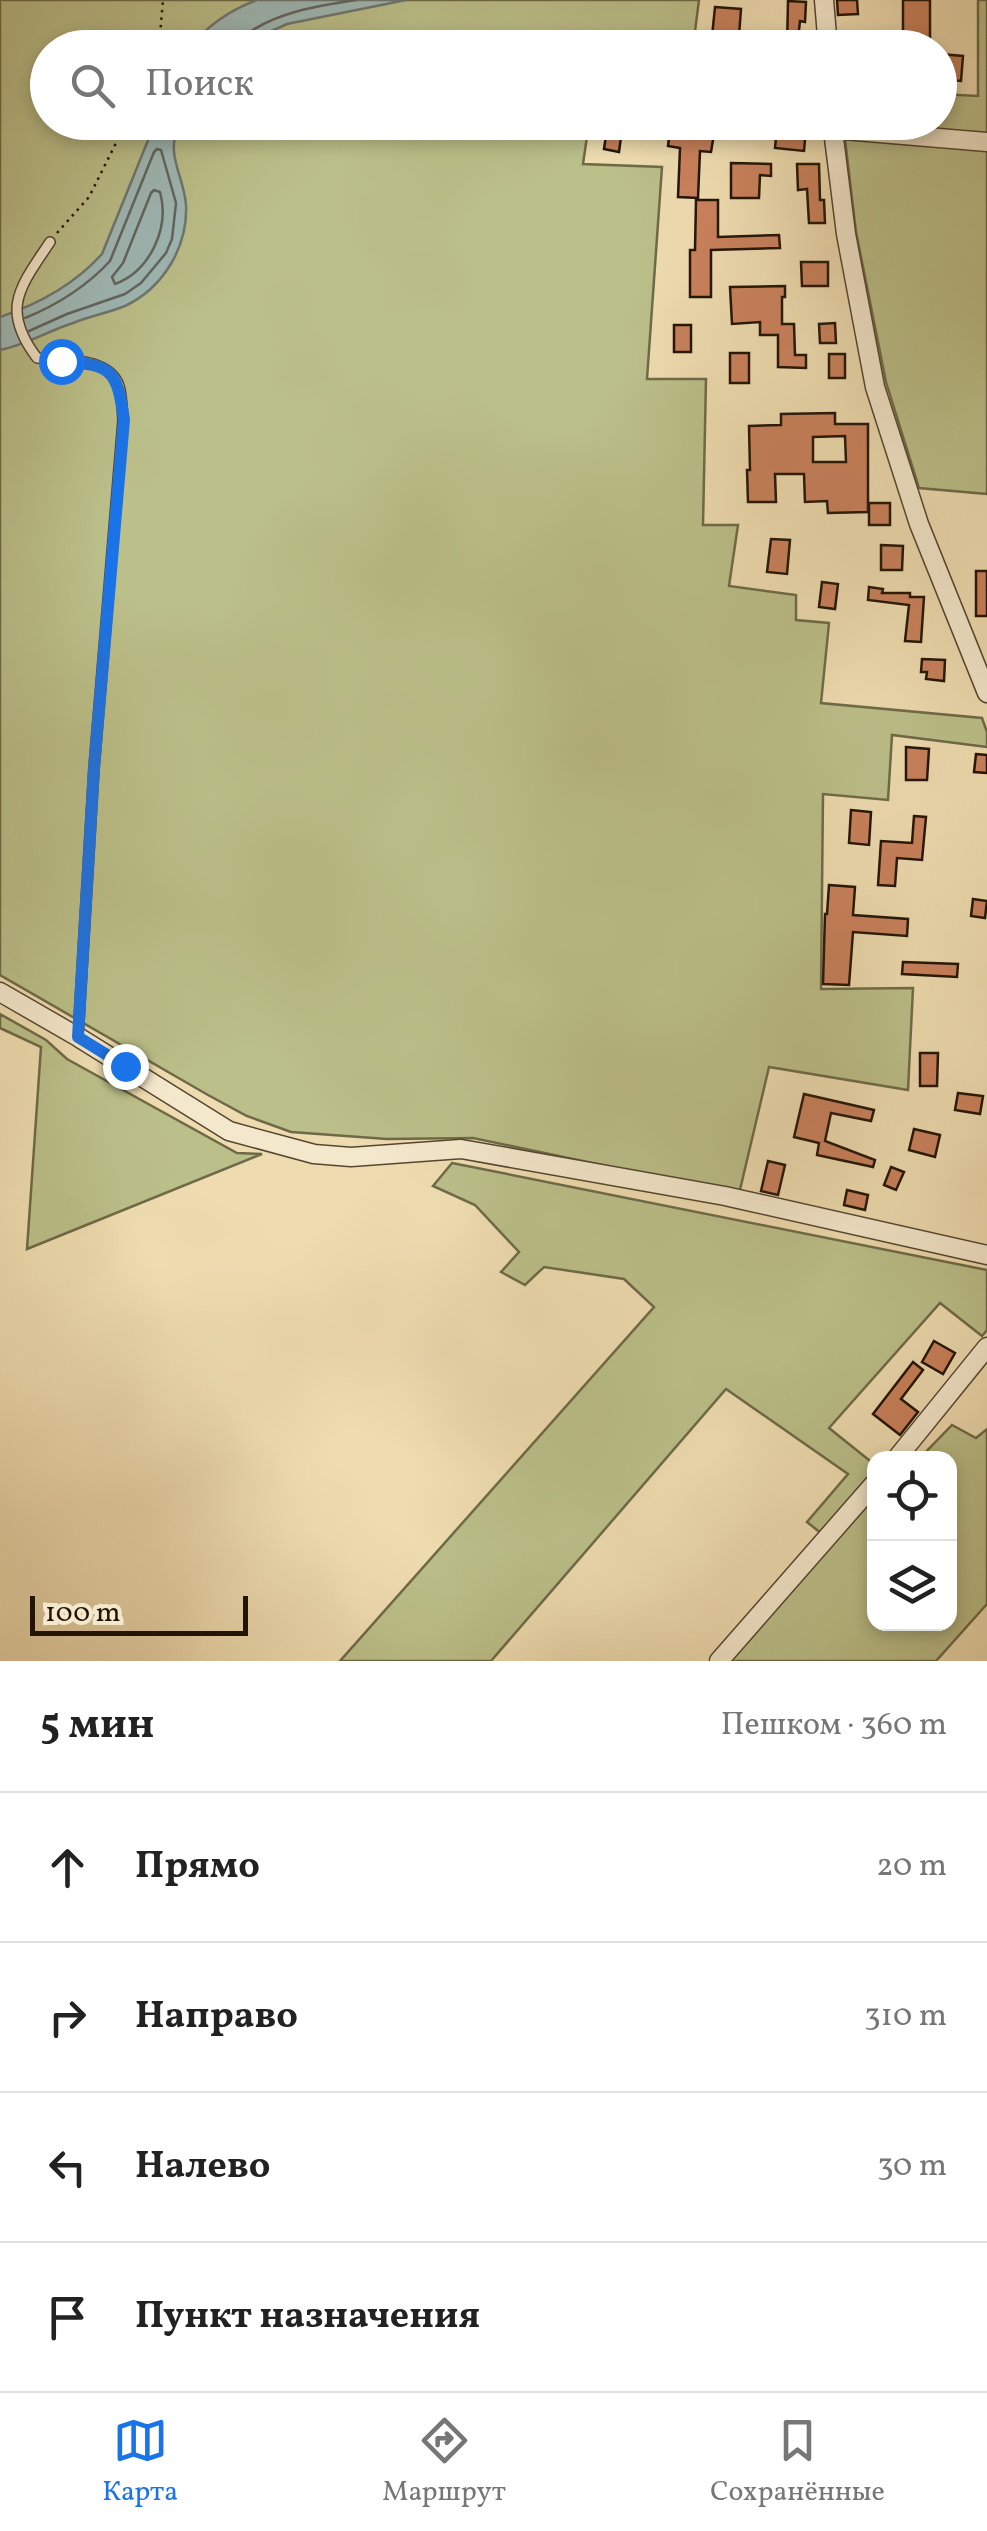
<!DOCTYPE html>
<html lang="ru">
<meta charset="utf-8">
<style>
body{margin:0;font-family:Vollkorn,serif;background:#f6f6f6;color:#222}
.controls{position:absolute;right:30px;bottom:30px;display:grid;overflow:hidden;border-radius:20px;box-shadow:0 5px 15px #0003}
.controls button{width:90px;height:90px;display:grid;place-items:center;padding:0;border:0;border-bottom:2px solid #e0e0e0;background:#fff;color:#222;font:50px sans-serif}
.scale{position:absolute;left:30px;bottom:25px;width:218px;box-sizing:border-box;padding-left:10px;border:5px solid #221407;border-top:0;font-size:28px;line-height:35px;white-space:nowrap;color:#221407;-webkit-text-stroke:8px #f4e8cc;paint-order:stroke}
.stop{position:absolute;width:30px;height:30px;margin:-22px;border:8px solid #1a73e8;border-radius:50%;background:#fff}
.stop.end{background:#1a73e8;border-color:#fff;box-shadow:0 2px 10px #0008}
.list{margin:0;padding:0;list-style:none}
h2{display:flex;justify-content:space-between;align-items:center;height:130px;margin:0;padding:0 40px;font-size:42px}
h2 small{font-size:32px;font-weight:400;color:#767676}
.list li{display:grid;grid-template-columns:65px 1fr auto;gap:30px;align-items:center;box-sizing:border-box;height:150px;padding:0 40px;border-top:2px solid #e0e0e0}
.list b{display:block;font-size:38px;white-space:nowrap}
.list em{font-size:32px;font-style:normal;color:#767676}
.icon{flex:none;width:55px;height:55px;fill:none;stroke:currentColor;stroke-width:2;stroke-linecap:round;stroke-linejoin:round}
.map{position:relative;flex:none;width:987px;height:1661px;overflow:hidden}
.search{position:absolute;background:#fff;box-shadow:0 5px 15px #0003;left:30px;right:30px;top:30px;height:110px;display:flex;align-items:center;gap:25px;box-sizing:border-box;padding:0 35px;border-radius:55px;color:#767676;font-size:38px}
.sheet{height:730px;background:#fff}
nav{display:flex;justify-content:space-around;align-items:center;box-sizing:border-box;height:140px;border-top:2px solid #e0e0e0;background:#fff;font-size:28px;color:#767676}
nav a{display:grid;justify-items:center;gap:5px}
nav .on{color:#1a73e8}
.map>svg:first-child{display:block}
.green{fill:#bbbf89;stroke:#6e6a48;stroke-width:2.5}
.water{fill:#9fb9b7;stroke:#6d7771;stroke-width:2.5}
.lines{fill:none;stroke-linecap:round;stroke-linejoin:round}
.shore{stroke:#60665f;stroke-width:2.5}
.building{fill:#c9815c;stroke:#221407;stroke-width:2.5;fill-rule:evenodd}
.lane-casing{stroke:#554631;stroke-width:12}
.street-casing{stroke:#554631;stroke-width:21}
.path{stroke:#221407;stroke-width:2.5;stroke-dasharray:2.5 5;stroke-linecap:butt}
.lane{stroke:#f4e8cc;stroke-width:9}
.street{stroke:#f4e8cc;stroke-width:18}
.route{stroke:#1a73e8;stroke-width:12}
</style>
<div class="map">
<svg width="987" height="1661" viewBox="0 0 987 1661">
<rect width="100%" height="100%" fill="#eedcb0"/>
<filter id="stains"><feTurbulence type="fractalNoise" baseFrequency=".002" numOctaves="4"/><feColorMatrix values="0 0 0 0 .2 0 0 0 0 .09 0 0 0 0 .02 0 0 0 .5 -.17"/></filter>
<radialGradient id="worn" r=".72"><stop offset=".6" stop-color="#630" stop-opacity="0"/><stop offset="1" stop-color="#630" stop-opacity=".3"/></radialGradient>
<g class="green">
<polygon points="0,0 699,0 693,47 48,48 48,122 589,123 583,164 662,167 647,379 706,379 703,525 738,525 729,586 796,595 796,620 829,623 821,703 982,718 987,732 987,747 892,735 888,800 823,794 821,989 913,988 908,1090 769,1067 739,1194 473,1138 387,1139 291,1132 247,1116 208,1095 0,975"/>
<polygon points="978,0 987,0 987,494 919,488 886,382 856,232 843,123 940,122 940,94 978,96"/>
<polygon points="0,1014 46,1040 67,1059 237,1153 262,1154 27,1249 41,1047 0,1028"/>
<polygon points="452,1163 987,1270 987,1330 982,1336 940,1303 829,1428 874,1464 874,1624 950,1624 950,1458 920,1458 952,1425 976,1438 987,1429 987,1604 936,1661 725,1661 822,1534 807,1522 848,1474 726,1389 491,1661 340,1661 654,1307 624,1279 544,1267 525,1285 501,1272 519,1252 475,1205 433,1186"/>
</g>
<g class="water">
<path d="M257,0H406L287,24L269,32L247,47H190C208,25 230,10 257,0Z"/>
<path d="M155,123H181C163,152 184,175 186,205C188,247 163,288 125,306C108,313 90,316 73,323C48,331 26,345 0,350V317C39,304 75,284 102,254Z"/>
</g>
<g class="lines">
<g class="shore">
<path d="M241,48L244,36C276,12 317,6 356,0"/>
<path d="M154,190L160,192C170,228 150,271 115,284L112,277L123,263L151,193Z"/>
<path d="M25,318C57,305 86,287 110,261L154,152L157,149L161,150L176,203L172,239L166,253L141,283L125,294L67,314L29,331"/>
</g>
</g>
<g class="building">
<polygon points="837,0 857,0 858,14 838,15"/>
<rect x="903" y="0" width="27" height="48"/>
<polygon points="788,1 806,2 805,22 800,21 797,48 787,48"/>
<polygon points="715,7 741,9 739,36 776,39 775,48 711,46"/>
<polygon points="940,54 963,56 961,81 940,79"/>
<polygon points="608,122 623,122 619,152 604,149"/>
<polygon points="671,122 716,122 711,152 700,151 698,198 678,197 680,148 668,146"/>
<polygon points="729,122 764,122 763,134 729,130"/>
<polygon points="777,127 806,129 804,151 775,148"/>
<polygon points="731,163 771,164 771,176 760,175 759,198 731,198"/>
<polygon points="797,164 819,164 820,200 824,200 825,223 809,223 807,189 798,190"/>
<polygon points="696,200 718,200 718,237 779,235 780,248 711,250 711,297 690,297 690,250 695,250"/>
<polygon points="801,262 828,262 828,286 802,286"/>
<polygon points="785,286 785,297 782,297 782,324 794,324 795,355 806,355 806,368 778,367 778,335 760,335 760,322 732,324 730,287"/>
<polygon points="835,323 836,343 820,343 819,324"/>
<rect x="674" y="325" width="17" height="27"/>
<rect x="730" y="353" width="19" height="30"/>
<rect x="829" y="354" width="16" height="24"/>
<path d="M835,413V424H868V512L828,513L827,501L805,502L804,474H775L776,502H748L747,470H750L749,426L781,425V414ZM845,436L846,462H813V437Z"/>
<rect x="869" y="503" width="21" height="22"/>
<polygon points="771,539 790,540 787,574 767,572"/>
<polygon points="881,545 903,546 902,570 881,570"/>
<rect x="976" y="571" width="11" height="45"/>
<polygon points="822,582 838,584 835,609 819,607"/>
<polygon points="869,587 883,589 882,593 910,593 910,597 924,597 921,642 905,641 909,605 868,600"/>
<polygon points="922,659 945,660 944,681 926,679 927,672 921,672"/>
<polygon points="906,747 929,749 927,780 906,780"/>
<polygon points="976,754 987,755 987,773 974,772"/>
<polygon points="851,810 871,812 869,845 849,843"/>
<polygon points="914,816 926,817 922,860 897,858 895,886 878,885 881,841 912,843"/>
<polygon points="829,885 855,887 853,915 908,919 907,936 853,932 849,985 823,984 825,914 827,914"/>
<polygon points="973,899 987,901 985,918 971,916"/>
<polygon points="903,962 958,964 957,977 902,974"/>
<polygon points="920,1053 938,1053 937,1086 920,1086"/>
<polygon points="958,1093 983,1096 980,1114 955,1110"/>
<polygon points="804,1094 874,1110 871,1121 831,1113 825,1141 875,1160 873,1167 817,1155 819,1143 794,1137"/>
<polygon points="914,1129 940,1135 935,1157 909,1150"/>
<polygon points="768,1161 785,1165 778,1195 761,1191"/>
<polygon points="891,1167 904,1172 896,1190 884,1185"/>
<polygon points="847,1190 868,1195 865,1210 844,1205"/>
<polygon points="934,1341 955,1353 943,1374 922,1362"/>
<polygon points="913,1362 923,1370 901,1399 918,1412 900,1435 873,1414"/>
</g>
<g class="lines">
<defs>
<path id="lane" d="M50,242C20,287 0,309 37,358C63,361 109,356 119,386C122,396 122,409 123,420L94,768L78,1037"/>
<g id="street">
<polyline points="824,0 828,48"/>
<polyline points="832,122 846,234 875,387 919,524 987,693"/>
<polyline points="832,129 987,142"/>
<polyline points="0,992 78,1037 229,1131 314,1154 351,1157 461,1149 725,1196 987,1255"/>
<polyline points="897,1458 987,1347"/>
<polyline points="719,1661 874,1484"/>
</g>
</defs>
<use href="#lane" class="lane-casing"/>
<use href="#street" class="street-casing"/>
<g class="path">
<polyline points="153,48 160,35 163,0"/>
<polyline points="57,233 89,197 115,145 120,122"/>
</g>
<use href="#lane" class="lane"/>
<use href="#street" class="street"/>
</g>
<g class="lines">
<path class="route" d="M61,361C112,365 117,369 124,420L94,768L78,1037L125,1066"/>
</g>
<rect width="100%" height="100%" filter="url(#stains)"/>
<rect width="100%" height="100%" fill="url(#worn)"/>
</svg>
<div class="controls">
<button><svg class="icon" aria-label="locate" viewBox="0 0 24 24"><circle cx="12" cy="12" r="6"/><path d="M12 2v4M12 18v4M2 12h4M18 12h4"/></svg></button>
<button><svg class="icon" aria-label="layers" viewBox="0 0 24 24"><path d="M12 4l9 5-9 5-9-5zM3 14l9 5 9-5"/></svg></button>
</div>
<div class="scale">100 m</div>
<div class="stop" style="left:61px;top:361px"></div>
<div class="stop end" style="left:125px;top:1066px"></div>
<div class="search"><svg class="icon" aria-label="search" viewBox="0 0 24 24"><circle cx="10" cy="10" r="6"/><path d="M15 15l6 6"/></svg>Поиск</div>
</div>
<section class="sheet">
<h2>5 мин<small>Пешком · 360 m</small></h2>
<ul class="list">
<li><svg class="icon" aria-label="ahead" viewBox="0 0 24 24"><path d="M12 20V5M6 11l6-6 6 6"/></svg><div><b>Прямо</b></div><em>20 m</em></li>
<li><svg class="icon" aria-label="right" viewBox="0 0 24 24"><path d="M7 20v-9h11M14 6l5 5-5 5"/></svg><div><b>Направо</b></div><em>310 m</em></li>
<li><svg class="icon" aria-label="left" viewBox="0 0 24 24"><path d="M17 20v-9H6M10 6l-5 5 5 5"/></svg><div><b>Налево</b></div><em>30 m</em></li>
<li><svg class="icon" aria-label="arrive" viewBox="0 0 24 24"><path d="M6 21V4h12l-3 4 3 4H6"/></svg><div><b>Пункт назначения</b></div></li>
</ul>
</section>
<nav>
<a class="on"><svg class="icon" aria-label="map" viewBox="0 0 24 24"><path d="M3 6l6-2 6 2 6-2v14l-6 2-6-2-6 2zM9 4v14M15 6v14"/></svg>Карта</a>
<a><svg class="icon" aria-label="directions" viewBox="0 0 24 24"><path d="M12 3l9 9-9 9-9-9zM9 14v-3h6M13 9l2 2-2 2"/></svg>Маршрут</a>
<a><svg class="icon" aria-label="saved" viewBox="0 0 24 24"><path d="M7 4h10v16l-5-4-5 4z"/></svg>Сохранённые</a>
</nav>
